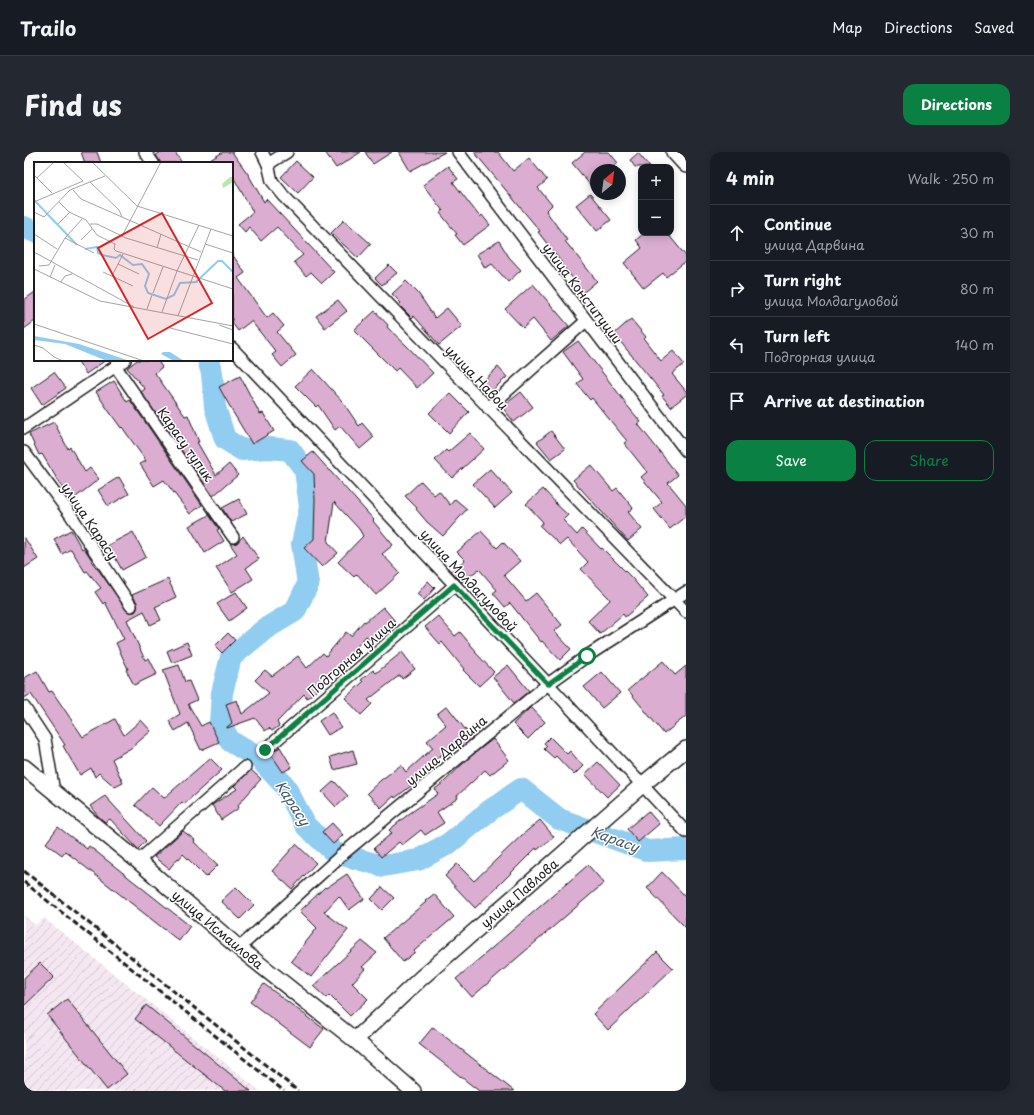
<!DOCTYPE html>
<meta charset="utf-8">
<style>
body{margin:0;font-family:"Playpen Sans",sans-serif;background:#242831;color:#f1f3f6}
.controls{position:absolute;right:12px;top:12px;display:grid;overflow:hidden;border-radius:8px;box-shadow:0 2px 10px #0003}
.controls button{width:36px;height:36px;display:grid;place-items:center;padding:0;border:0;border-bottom:1px solid #363941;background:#171b24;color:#f1f3f6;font:20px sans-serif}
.compass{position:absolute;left:566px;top:12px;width:36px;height:36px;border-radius:50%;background:#171b24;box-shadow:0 2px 10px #0003;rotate:29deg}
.stop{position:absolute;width:12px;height:12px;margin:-9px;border:3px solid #0b8043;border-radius:50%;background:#fff}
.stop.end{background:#0b8043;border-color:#fff;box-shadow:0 1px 4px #0008}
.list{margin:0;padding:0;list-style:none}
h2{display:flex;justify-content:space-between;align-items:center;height:52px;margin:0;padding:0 16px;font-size:17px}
h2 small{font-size:13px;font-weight:400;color:#9ea1a6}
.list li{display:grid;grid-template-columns:26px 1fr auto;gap:12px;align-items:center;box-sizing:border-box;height:56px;padding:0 16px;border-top:1px solid #363941}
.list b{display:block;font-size:15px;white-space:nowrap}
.list p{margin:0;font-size:13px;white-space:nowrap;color:#9ea1a6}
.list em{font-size:13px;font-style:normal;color:#9ea1a6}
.actions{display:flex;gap:8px;padding:12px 16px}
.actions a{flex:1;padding:9px 0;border:1px solid #0b8043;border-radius:12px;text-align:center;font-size:14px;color:#0b8043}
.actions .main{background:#0b8043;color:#fff}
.icon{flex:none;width:22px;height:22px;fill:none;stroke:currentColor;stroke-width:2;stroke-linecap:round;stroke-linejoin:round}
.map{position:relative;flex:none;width:662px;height:939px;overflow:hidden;border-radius:12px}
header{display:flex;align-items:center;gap:24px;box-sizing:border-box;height:56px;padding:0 20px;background:#171b24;border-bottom:1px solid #363941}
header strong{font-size:19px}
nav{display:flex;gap:22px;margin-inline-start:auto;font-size:14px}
.intro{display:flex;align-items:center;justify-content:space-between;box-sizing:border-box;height:96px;padding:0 24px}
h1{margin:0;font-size:28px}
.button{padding:10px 18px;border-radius:12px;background:#0b8043;color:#fff;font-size:14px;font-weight:700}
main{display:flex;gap:24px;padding:0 24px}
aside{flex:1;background:#171b24;border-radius:12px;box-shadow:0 2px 10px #0003}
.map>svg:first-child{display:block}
.industrial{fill:url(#industrial-furrows)}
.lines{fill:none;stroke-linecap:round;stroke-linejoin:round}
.river{stroke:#91ccf1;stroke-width:22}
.building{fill:#dbaed1;stroke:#1c1c1c}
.street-casing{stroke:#1c1c1c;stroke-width:14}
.secondary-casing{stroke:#1c1c1c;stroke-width:18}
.street{stroke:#fff;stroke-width:11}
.secondary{stroke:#fff;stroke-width:15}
.rail{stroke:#1c1c1c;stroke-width:3;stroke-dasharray:6 3;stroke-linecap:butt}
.route{stroke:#0b8043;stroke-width:5}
.labels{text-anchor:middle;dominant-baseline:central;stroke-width:3;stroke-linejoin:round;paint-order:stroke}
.street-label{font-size:13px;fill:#1c1c1c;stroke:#fff}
.water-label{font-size:14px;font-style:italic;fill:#455a67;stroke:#fff}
.inset-river{fill:none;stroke:#91ccf1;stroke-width:2}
.inset-road{fill:none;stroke:#a4a4a4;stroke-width:1}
.view{fill:#d62828;fill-opacity:0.15;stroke:#d62828;stroke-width:2}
.inset-edge{fill:none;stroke:#1c1c1c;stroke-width:2}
</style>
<header>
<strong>Trailo</strong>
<nav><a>Map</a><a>Directions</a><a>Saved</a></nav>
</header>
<div class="intro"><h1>Find us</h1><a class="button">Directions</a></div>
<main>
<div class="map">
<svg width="662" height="939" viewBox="0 0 662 939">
<defs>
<pattern id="industrial-furrows" width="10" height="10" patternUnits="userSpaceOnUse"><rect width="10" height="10" fill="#f4e7f1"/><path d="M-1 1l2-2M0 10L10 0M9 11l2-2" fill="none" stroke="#d1c6ce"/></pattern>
</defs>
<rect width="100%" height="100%" fill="#fff"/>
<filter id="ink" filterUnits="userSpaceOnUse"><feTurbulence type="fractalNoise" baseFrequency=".025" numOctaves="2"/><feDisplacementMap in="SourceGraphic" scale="8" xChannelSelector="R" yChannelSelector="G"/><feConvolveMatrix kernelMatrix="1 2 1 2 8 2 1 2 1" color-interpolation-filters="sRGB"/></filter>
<g filter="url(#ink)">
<polygon class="industrial" points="0,763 11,773 20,766 236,939 0,939"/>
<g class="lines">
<g class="river">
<polyline points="0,75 11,80"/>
<polyline points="184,208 188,221 191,255 201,287 218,298 245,296 266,298 281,318 286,355 278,392 284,432 271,459 241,477 207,505 198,541 196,571 206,589 236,607 261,634 282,674 311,701 359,714 394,708 424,692 465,659 497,637 535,667 624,699 662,697"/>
</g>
</g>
<g class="building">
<polygon points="57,0 73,0 77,11 61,11"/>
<polygon points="137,0 151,0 158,11 137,11 132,3"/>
<polygon points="199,0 208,0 224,22 240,50 242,47 310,120 298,131 287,120 282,124 270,110 279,103 253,75 237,89 225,75 221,80 214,72 229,60 208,23 208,11 181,11"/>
<polygon points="301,0 337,0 312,16"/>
<polygon points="341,0 368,0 349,12"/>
<polygon points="375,0 421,0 386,19"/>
<polygon points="450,0 474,0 489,19 505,6 523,28 514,36 528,53 522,59 543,88 541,89 573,129 560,140 537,112 538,111 514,80 516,79"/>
<polygon points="561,0 585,0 594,11 586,18 572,18 572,40 548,11"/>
<polygon points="614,1 626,15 611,15 606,8"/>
<polygon points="272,9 289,25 274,41 257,25"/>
<polygon points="424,14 434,27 429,30 456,65 458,63 466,73 439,93 431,83 433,82 416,61 419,59 399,33"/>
<polygon points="566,42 587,68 573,79 552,53"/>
<polygon points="320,68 347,92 334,106 307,81"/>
<polygon points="620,81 643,81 662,104 662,109 642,125 639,121 620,136 600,111 618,96 612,88"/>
<polygon points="475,89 485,105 497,118 484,130 468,112 461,116 453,102"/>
<polygon points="208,102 221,121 214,126 243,166 249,161 260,174 253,180 272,203 258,215 248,203 252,200 227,169 214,179 208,171"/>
<polygon points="365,113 373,121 358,133 351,126"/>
<polygon points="382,129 394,141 411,166 423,156 438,174 415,193 390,164 388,166 375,153 377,151 368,142"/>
<polygon points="509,132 545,174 527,189 509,167 499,176 481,157"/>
<polygon points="11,140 11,169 0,177 0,148"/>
<polygon points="314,148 323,159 301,176 292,164"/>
<polygon points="351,159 364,173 363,175 383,194 409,221 393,236 374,216 371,219 330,178"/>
<polygon points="607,167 622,185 620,187 637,209 649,199 660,212 648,222 662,239 662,243 647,255 638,244 640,243 590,182"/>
<polygon points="554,189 602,251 601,251 617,270 614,272 654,323 644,331 662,353 662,364 646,377 630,357 638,350 617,325 623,320 600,291 603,289 568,246 566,248 553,232 559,227 539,200"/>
<polygon points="53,208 82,208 62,222"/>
<polygon points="113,208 133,208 138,215 131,221 161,264 164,263 175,290 173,290 192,323 205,312 214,323 189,344 117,240 121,237 103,216"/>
<polygon points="474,215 483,225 463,243 454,234"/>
<polygon points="289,217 318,249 335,274 338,271 350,285 336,297 316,274 311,278 294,253 292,255 271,234"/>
<polygon points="30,220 42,236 18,253 7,236"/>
<polygon points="216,224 236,262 239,261 250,279 228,292 210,262 195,235"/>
<polygon points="90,229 103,250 106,248 178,353 166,362 140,328 130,334 116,312 122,309 98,275 97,276 82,255 72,240"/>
<polygon points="497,240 509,255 490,270 478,255"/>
<polygon points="426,241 445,260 425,281 405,261"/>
<polygon points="30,270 44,297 46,295 61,320 66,316 75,327 47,349 38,338 39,337 18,302 15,303 5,282"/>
<polygon points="527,279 541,297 527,307 513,290"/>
<polygon points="446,281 460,297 428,326 411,308 422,298 424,300"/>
<polygon points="289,300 350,368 349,369 369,393 358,402 376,421 352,443 333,422 330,425 314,410 339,384 335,377 310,350 304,390 314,401 298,415 280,396 290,387 291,348 290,322 278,309"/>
<polygon points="567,313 589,339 593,336 609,356 604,360 618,377 604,389 549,328"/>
<polygon points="466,317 488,341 471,356 449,332"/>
<polygon points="95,325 105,342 84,354 74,338"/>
<polygon points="397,329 410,343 415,339 426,353 431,347 443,357 419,384 403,370 392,357 393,356 381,344"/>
<polygon points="519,337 532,351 531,351 544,363 539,368 553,383 558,377 577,397 578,396 608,426 624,445 601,465 599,462 576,482 564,469 586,448 585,446 557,417 564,410 543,387 536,393 516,374 519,370 502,352"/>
<polygon points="215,347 223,362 207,370 198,356"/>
<polygon points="185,363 195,377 193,378 200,389 181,401 165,374"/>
<polygon points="47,378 58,397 60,396 68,408 67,409 76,420 104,460 111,460 113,457 113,450 108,443 144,427 152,445 131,455 137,468 126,473 120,459 103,468 121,508 125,506 133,522 110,533 102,518 104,517 92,491 100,487 81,450 79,452 71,440 77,436 63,419 61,420 47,397 38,402 30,387"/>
<polygon points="457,379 473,396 479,390 496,409 480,423 502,449 512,441 538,473 530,479 547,497 536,508 518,489 517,490 486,451 481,455 469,441 473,438 455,417 438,430 427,419 441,408 433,400"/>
<polygon points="109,380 122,405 98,418 84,393"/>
<polygon points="219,384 235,407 222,416 229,427 208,440 192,416 213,402 206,392 213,391"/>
<polygon points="0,385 14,407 0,416"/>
<polygon points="404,429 411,436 400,448 393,442"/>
<polygon points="212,440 223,456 205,469 193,452"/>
<polygon points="359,455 371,469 349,490 342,484 322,507 296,532 298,534 283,546 280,542 253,570 255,574 248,579 245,576 241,579 231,566 203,576 203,575 208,571 202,552 213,548 218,562 245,541 231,528 241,518 248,524 274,504 283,516 299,501 302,504 322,480 327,484 340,469 341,470"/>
<polygon points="414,464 431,484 436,480 452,499 451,500 470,520 455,534 439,518 440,517 418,490 416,492 401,475"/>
<polygon points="204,481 211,488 198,501 191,494"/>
<polygon points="163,490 168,503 148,511 143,499"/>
<polygon points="378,500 391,517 378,527 376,523 344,548 348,552 337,563 321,546 339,530 337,528 349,518 352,521"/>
<polygon points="639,509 651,523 662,514 662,564 640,582 604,538"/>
<polygon points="155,513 161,530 165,529 173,548 164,552 177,574 185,570 195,590 177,598 164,571 151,579 145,569 156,562 139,518"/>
<polygon points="484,513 505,539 490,551 469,525"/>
<polygon points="13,519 25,540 28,539 59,585 91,567 100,583 117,568 127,579 107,596 88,607 99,631 91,635 75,621 71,625 67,616 56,623 39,594 41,593 7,542 0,546 0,526"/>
<polygon points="578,520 596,541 578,556 560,535"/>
<polygon points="423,554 448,586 439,594 434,589 405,613 407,615 391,631 371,646 370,644 357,656 343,641 357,628 377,613 382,620 409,596 403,589 422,573 413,562"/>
<polygon points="507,555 521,570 504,587 489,572"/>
<polygon points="308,560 317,575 304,583 295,569"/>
<polygon points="526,585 543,602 546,599 559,614 550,623 532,604 530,606 520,597 523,594 520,591"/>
<polygon points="469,587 485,608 466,623 461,618 433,644 434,646 413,660 420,671 401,683 397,678 378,693 375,690 357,705 350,696 368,681 365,678 386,661 414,642 411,637 420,630 447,604"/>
<polygon points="256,595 268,615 259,620 247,602"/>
<polygon points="329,598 333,612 310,618 306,605"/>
<polygon points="186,606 198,618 160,652 158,650 135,674 111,653 128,635 140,646"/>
<polygon points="574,610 596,633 583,645 561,622"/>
<polygon points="227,618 237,627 214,653 215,656 197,668 188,653 213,637 210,634"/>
<polygon points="310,629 324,644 312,655 298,640"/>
<polygon points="81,644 122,689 114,697 86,667 81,670 74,664 66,654"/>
<polygon points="624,659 635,672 614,690 603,677"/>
<polygon points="516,668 530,685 513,698 512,696 475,733 451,756 421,724 433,712 450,729 498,683"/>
<polygon points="308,671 319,683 309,692 298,680"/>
<polygon points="34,675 63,697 65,694 166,774 155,789 41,699 38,703 22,691"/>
<polygon points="159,679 171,688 170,690 194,713 182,725 159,702 155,707 154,706 145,717 130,705"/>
<polygon points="272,692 292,711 268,737 248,719"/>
<polygon points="564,713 580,731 448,845 432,827"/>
<polygon points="638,720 662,745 662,776 623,736"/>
<polygon points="323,722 340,747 325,758 315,744 300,760 324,778 287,825 267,809 293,776 276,759 301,735 302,736"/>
<polygon points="212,735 230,753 216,767 197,749"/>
<polygon points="358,735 370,746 358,758 347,747"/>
<polygon points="410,742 430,765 390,799 391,800 379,810 359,786 402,750 401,749"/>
<polygon points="338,789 353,801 338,815 341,817 328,831 344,847 326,864 305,843 302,846 289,834"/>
<polygon points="633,800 649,816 584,878 569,862"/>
<polygon points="16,811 30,825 0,854 0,826"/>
<polygon points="240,832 300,877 286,895 226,850"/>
<polygon points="43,847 103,922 83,938 23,863"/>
<polygon points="122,853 227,939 201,939 111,867"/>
<polygon points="409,875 490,939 455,939 395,892"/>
</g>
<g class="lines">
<defs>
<g id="street">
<polyline points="121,0 129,11"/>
<polyline points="238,0 244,12 248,29 260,44 662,460"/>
<polyline points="434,0 662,299"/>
<polyline points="244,12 263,0"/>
<polyline points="208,196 524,532 662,680"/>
<polyline points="92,215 209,385"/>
<polyline points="464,256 562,169"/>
<polyline points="0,276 101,208"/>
<polyline points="0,300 46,362 107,454"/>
<polyline points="0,555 21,587 30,640"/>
<polyline points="241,598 431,433"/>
<polyline points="114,709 221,615"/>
<polyline points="215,796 321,700 524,532 563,504 662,440"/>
</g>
<g id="secondary">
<polyline points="650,0 662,13"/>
<polyline points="0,615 114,709 215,796 331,888 389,939"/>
<polyline points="331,888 396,827 618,633 662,597"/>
</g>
</defs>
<use href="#street" class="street-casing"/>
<use href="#secondary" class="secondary-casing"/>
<use href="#street" class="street"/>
<use href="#secondary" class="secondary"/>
<g class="rail">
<polyline points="0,719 274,939"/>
<polyline points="0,730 260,939"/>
</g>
</g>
</g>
<g class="lines" filter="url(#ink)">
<polyline class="route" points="241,598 430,433 524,532 563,504"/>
</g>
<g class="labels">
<g class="street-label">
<text transform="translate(559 141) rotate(53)">улица Конституции</text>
<text transform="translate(453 225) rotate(46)">улица Навои</text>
<text transform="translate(162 292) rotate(55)">Карасу тупик</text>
<text transform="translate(66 369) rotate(56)">улица Карасу</text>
<text transform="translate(445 428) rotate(47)">улица Молдагуловой</text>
<text transform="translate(327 505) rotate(-41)">Подгорная улица</text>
<text transform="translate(422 598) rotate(-40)">улица Дарвина</text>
<text transform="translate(495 741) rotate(-41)">улица Павлова</text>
<text transform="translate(194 777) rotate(40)">улица Исмаилова</text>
</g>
<g class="water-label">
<text transform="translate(269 651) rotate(57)">Карасу</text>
<text transform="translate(591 687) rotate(20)">Карасу</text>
</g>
</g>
<g transform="translate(10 10)">
<rect width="199" height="199" fill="#fff"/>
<path d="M196,15H199V20L189,26L188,22Z" fill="#b5e8a9"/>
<path d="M0,174L45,182L96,199H73L31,182L0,178ZM129,190H136L150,199H140L127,192Z" fill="#91ccf1"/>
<path class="inset-river" d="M0,38L43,83M51,87L63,85L64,91L68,93L82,96L86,93L99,103L108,102L115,112L111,124L114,131L132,137L140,133L146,121L162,120L184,99H188L199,110"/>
<path class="inset-road" d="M58,0L103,44L199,74M0,13L18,31M3,16L20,0M56,20L85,48L88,55L167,90M39,28L47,37L88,55M0,40L49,19L29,0M25,40L35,50L52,58L63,73L81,82L80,87L82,89L199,127M0,50L10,55L36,28L71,14M24,62L36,50M56,62H63L92,76L164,98M0,72L23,87M88,74L127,0M31,76L60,91M47,78L58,67M171,82L199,91M123,86L127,72M0,90L100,145M84,102L105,112M5,104L15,103L31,76L49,56M0,107L66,139L199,164M69,110L99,124M78,114L89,92M16,115L21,103M27,120L31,114L38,112M119,131L129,105M113,147L118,133M128,150L143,109L165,63M144,154L177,67M0,162L110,199M185,163L199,168M136,166L199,182M0,183L9,186L20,195L29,199"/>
<path class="view" d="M128,51L178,141L114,177L64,86Z"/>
<rect width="199" height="199" class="inset-edge"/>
</g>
</svg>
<div class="controls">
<button>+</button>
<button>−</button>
</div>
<svg class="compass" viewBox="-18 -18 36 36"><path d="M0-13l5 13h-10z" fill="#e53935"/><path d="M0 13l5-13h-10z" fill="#9ea1a6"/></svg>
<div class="stop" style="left:563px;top:504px"></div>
<div class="stop end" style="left:241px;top:598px"></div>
</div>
<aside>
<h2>4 min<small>Walk · 250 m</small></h2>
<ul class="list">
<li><svg class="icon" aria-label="ahead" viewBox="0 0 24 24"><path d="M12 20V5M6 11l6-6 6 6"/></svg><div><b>Continue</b><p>улица Дарвина</p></div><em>30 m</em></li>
<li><svg class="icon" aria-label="right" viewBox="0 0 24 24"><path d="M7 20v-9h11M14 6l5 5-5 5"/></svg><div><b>Turn right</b><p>улица Молдагуловой</p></div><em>80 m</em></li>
<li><svg class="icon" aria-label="left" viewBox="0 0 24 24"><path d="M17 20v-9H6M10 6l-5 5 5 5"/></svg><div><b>Turn left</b><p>Подгорная улица</p></div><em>140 m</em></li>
<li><svg class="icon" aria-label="arrive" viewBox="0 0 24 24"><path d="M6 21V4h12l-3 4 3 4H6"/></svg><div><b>Arrive at destination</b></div></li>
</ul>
<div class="actions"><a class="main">Save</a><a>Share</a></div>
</aside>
</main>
